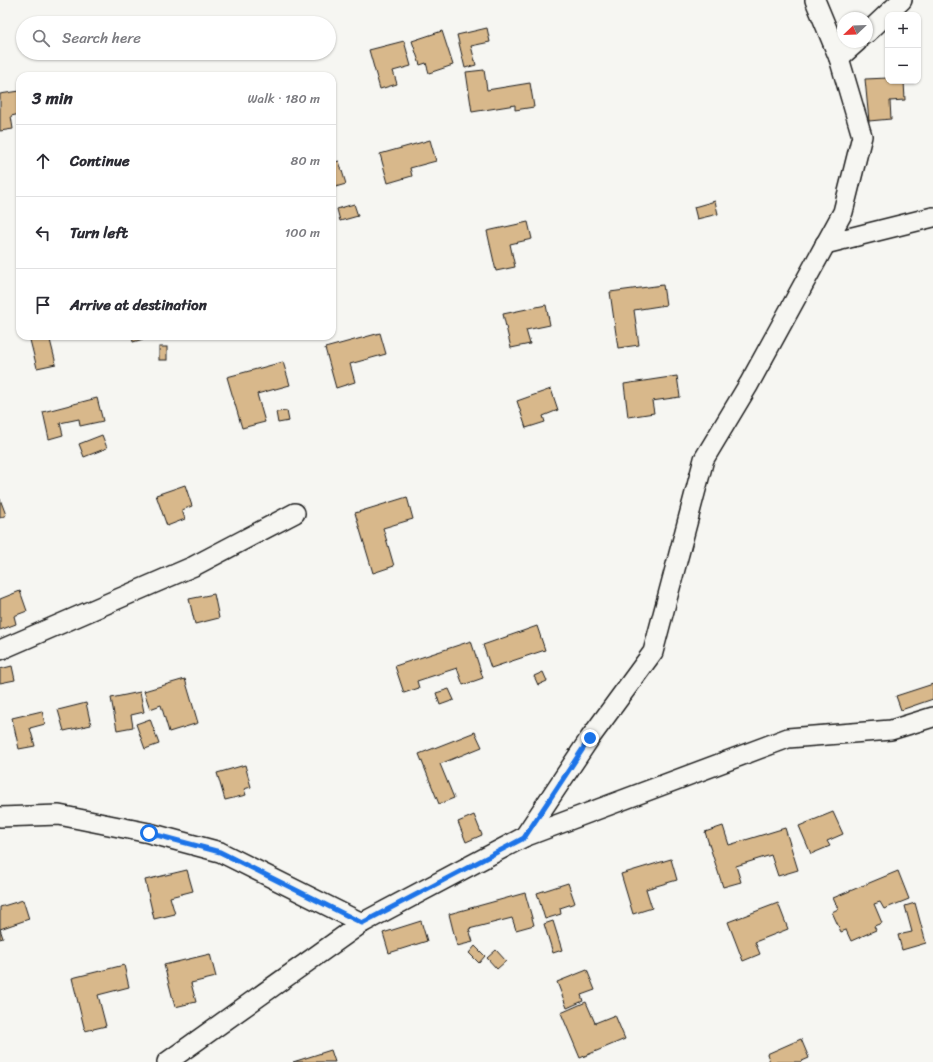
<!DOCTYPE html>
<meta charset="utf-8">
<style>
body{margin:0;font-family:Sriracha,sans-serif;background:#f7f7f7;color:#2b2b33}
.controls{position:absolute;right:12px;top:12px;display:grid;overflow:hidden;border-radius:8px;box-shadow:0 1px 3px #0004}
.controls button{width:36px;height:36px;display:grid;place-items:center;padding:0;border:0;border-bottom:1px solid #e1e1e2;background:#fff;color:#2b2b33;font:20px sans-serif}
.compass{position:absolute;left:837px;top:12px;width:36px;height:36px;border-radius:50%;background:#fff;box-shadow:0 1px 3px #0004;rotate:247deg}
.stop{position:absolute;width:12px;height:12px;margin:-9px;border:3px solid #1a73e8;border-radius:50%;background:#fff}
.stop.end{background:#1a73e8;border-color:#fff;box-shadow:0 1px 4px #0008}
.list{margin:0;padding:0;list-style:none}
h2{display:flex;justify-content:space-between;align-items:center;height:52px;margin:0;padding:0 16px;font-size:17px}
h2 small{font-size:13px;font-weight:400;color:#7c7c81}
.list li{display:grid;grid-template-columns:26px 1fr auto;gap:12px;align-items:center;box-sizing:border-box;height:72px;padding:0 16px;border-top:1px solid #e1e1e2}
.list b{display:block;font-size:15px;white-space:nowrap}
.list em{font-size:13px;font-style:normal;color:#7c7c81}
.icon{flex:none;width:22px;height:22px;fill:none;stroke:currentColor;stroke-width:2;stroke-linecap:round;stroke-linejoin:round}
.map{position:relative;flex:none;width:933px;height:1062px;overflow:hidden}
.search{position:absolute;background:#fff;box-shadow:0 1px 3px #0004;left:16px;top:16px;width:320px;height:44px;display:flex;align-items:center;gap:10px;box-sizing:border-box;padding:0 14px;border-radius:22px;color:#7c7c81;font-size:15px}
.panel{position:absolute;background:#fff;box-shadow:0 1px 3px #0004;left:16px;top:72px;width:320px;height:268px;border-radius:12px}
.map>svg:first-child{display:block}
.building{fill:#d8b88b;stroke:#1c1c1c}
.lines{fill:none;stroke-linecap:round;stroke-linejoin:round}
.street-casing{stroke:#1c1c1c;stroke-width:22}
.street{stroke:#f6f6f2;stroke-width:19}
.route{stroke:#1a73e8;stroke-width:5}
</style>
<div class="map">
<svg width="933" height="1062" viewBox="0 0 933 1062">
<rect width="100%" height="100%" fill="#f6f6f2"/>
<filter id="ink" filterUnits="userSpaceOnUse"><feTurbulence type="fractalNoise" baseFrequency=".025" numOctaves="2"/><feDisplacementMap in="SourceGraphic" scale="8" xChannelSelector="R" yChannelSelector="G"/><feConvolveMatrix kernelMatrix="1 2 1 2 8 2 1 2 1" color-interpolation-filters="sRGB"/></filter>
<g filter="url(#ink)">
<g class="building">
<polygon points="487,28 490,42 471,46 476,65 465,68 457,35"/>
<polygon points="442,31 453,65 429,73 426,63 420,65 412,41"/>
<polygon points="404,41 411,66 393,71 397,84 380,89 369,50"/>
<polygon points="484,70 487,90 530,83 534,107 515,110 515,105 472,112 466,72"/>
<polygon points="888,78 888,81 904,81 905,100 890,101 891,119 869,121 865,79"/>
<polygon points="20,91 20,114 11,116 13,129 0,131 0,94"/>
<polygon points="430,140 436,161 410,168 412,176 388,183 380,154"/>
<polygon points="339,161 346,184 332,188 332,163"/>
<polygon points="715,201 718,214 697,219 694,207"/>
<polygon points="354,204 358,216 340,221 337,209"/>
<polygon points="528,222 532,239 510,244 515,267 496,271 487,231"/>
<polygon points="663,285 666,305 634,310 639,345 618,348 610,292"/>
<polygon points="546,305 550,325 526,330 530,344 511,348 503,314"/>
<polygon points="380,333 386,354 350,364 355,382 336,388 325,348"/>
<polygon points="29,336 49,336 56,364 37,368"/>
<polygon points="132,336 150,336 150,337 133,342"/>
<rect x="159" y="347" width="8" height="13"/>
<polygon points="283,362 290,385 257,394 265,422 242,428 227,377"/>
<polygon points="677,376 680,397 652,401 654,413 628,417 624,384"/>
<polygon points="551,389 558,410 543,416 545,422 526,428 517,401"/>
<polygon points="97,398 103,421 80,426 79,419 60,423 63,435 49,439 43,412"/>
<polygon points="287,411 289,421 278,423 276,412"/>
<polygon points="102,435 107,448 84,457 79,444"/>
<polygon points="185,485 192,506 182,510 185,519 167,526 156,495"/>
<polygon points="407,497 413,519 383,528 394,566 373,573 355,513"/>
<polygon points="0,499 6,515 0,518"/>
<polygon points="20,591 27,611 14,616 16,624 0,630 0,599"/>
<polygon points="214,594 219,618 195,624 189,599"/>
<polygon points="537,626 545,650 491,668 483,645"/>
<polygon points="471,641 483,678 463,685 457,668 417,681 419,688 404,693 395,666"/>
<polygon points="12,666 15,680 0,683 0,669"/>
<polygon points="543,672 547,681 538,685 534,676"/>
<polygon points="185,679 198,723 169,732 161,705 150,709 144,691"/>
<polygon points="933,684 933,699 901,710 896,696"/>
<polygon points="449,689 454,700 440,705 436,693"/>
<polygon points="140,692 144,712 131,715 133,727 117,730 111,698"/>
<polygon points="86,703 91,725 64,731 58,710"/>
<polygon points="42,711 45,724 30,728 35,746 19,749 12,718"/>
<polygon points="150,719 159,744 145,749 136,724"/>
<polygon points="475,732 482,747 440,764 454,798 439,804 419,754"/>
<polygon points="245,765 251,787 244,789 246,795 225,800 217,773"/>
<polygon points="833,812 843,834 827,841 830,846 811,854 799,826"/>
<polygon points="474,815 482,835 466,842 458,822"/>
<polygon points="723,826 729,845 785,828 798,870 778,876 771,855 736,866 741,882 723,887 705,832"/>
<polygon points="671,859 677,880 646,889 652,908 633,914 621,874"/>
<polygon points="187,870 193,891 170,897 175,914 154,919 145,880"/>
<polygon points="898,871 909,899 884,909 880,902 874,904 882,923 874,926 876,930 851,941 846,930 841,932 832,912 838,909 833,898"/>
<polygon points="568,883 575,903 560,908 561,914 545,919 537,893"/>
<polygon points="525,893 534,925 516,930 512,918 469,929 473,942 457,946 449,914"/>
<polygon points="23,900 29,919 0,929 3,938 0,939 0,907"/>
<polygon points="778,903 788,929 755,942 760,954 743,961 728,922"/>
<polygon points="915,903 926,943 902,950 898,935 912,932 905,906"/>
<polygon points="421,921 427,941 389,953 383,933"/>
<polygon points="553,921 562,950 553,953 544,924"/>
<polygon points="475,946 485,956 479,963 469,953"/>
<polygon points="496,950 506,961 497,969 487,958"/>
<polygon points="210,954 216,977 191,983 196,1002 175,1007 164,965"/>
<polygon points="124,965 129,987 98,995 106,1026 85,1031 72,978"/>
<polygon points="587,970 595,990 581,995 583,1001 567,1008 557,982"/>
<polygon points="586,1002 595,1023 615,1015 625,1039 580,1058 561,1013"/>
<polygon points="801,1039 809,1058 800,1062 770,1062 767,1054"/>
<polygon points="331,1050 335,1062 293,1062"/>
</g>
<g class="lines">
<defs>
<g id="street">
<polyline points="815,0 839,58"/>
<polyline points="867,33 902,0"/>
<polyline points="825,244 933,217"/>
<polyline points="0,650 194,566 295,513"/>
<polyline points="0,817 59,815 149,833 220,852 362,923"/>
<polyline points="524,837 590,738 653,652 704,459 749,384 843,212 862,136 839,58 857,42"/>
<polyline points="167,1062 362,923 524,837 788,738 891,730 933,717"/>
</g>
</defs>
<use href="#street" class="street-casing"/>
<use href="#street" class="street"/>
</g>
</g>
<g class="lines" filter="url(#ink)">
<polyline class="route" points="149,833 220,852 362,923 524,838 590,738"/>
</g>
</svg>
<div class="controls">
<button>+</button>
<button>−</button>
</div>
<svg class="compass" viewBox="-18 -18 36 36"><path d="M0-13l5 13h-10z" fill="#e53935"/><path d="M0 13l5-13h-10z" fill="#7c7c81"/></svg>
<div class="stop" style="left:149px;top:833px"></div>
<div class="stop end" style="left:590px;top:738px"></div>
<div class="search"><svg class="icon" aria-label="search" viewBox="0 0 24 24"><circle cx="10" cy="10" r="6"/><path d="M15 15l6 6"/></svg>Search here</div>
<section class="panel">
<h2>3 min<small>Walk · 180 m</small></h2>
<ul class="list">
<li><svg class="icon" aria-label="ahead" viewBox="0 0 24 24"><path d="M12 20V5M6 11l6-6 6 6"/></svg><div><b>Continue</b></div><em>80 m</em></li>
<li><svg class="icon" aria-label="left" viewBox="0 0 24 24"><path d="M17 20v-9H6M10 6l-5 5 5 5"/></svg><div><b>Turn left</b></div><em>100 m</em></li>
<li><svg class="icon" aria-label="arrive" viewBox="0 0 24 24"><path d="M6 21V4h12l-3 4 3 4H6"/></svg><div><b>Arrive at destination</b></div></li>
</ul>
</section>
</div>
